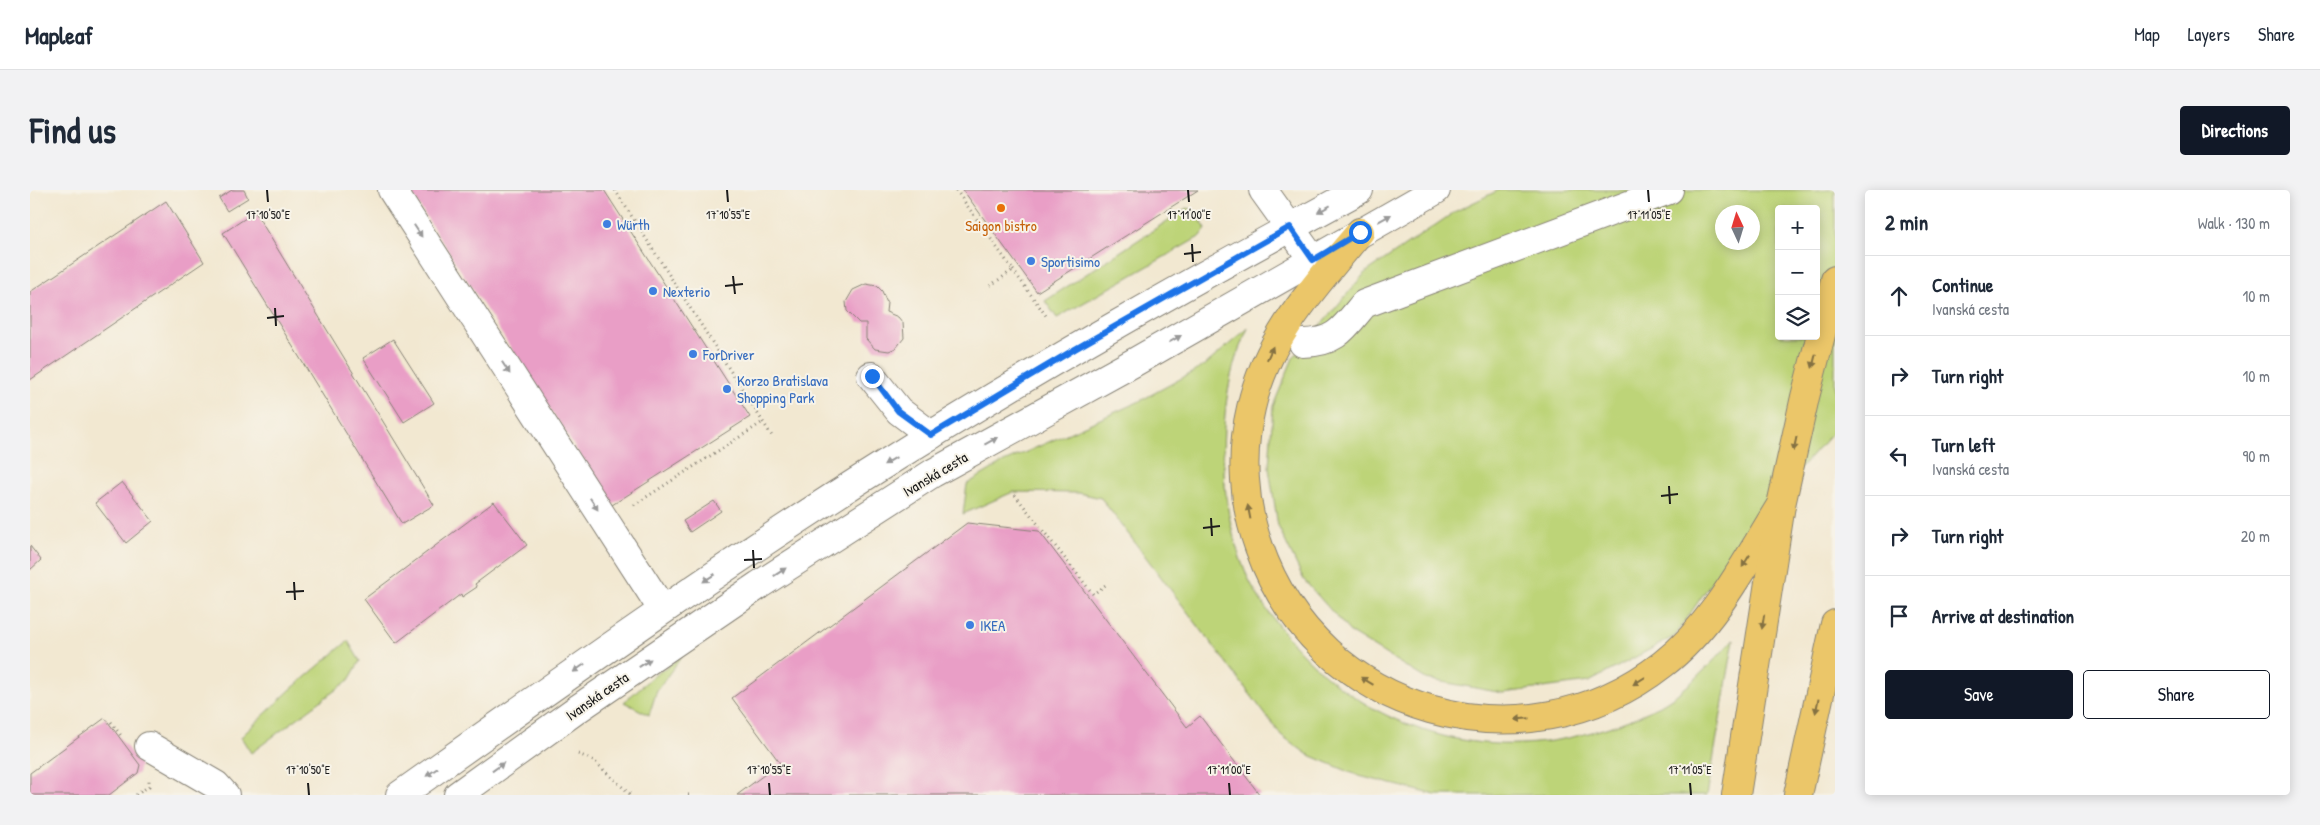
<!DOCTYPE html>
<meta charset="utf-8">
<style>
body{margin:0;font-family:"Patrick Hand",sans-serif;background:#f2f2f3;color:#1f2937}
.controls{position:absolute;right:15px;top:15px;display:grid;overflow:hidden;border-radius:5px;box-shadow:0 2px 12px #0003}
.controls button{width:45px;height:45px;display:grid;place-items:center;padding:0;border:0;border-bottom:1px solid #e0e1e3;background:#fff;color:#1f2937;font:25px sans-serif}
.compass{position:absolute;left:1685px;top:15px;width:45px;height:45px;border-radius:50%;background:#fff;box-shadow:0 2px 12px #0003;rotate:356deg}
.stop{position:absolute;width:15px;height:15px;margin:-11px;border:4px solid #1a73e8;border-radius:50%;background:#fff}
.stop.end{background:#1a73e8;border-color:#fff;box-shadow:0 1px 5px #0008}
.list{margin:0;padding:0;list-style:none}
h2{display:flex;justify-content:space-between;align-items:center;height:65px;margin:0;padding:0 20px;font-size:21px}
h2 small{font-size:16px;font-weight:400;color:#747a83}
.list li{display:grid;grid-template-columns:32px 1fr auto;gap:15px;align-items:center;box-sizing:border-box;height:80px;padding:0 20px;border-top:1px solid #e0e1e3}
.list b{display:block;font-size:19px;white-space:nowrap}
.list p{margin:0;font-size:16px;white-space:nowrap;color:#747a83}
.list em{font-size:16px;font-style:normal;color:#747a83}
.actions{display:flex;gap:10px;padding:15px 20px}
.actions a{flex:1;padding:11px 0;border:1px solid #111827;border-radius:5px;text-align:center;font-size:18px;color:#111827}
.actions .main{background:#111827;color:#fff}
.icon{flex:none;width:28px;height:28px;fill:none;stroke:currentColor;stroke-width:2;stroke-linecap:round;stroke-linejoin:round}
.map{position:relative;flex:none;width:1805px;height:605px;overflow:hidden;border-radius:5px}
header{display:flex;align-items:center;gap:30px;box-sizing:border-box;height:70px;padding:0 25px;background:#fff;border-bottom:1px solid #e0e1e3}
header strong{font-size:24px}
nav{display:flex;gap:28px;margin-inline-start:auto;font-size:18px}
.intro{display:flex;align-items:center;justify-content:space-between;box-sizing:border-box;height:120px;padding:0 30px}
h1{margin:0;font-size:35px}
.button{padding:12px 22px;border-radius:5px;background:#111827;color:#fff;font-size:18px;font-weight:700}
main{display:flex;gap:30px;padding:0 30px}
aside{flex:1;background:#fff;border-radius:5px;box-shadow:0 2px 12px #0003}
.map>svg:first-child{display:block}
.green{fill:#bdd478;stroke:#6c784a;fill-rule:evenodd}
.building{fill:#e99ec6}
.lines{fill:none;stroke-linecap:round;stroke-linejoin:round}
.minor-casing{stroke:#878276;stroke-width:30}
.highway-casing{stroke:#878276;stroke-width:30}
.path{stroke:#878276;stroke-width:3;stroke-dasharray:1 4;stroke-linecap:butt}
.minor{stroke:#fff;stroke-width:28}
.highway{stroke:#ebc669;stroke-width:28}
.oneway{fill:#999}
.oneway2{fill:#847142}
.route{stroke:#1a73e8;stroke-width:6}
.ticks{fill:none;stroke:#1c1c1c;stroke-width:2}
.food-dot{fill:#e8710a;stroke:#f7f3e8;stroke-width:2}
.shop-dot{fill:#3f7fe0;stroke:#f7f3e8;stroke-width:2}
.labels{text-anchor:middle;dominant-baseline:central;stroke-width:4;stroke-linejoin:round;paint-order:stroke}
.shop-label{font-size:15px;fill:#366cbe;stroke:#f7f3e8;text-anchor:start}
.food-label{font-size:15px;fill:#c56008;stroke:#f7f3e8}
.street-label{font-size:15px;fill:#1c1c1c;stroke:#f7f3e8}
.ticks-label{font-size:12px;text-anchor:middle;fill:#1c1c1c;stroke:#f7f3e8;stroke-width:4;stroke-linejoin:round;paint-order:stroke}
</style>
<header>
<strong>Mapleaf</strong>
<nav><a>Map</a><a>Layers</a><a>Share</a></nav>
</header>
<div class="intro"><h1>Find us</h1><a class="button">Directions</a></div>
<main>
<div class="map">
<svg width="1805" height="605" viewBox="0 0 1805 605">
<rect width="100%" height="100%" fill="#f7f3e8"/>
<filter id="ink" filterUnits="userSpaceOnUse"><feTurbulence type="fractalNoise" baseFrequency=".02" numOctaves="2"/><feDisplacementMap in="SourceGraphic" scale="10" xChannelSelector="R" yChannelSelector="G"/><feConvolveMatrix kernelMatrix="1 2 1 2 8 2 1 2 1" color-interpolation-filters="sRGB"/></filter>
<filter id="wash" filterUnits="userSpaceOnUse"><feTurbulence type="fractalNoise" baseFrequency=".0096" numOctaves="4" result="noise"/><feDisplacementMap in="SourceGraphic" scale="20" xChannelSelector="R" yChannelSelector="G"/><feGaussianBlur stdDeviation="1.12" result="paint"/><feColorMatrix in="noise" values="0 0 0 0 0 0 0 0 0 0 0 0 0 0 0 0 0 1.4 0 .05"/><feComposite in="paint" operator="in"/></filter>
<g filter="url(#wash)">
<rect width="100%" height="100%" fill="#f2e8d1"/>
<g class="green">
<path d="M1469,0H1805V240L1723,331L1645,446L1559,492L1473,503L1396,489L1321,443L1274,390L1248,336L1239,278L1243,216L1263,168L1335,83L1426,21ZM1749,19H1786V146H1749ZM1692,22H1722V52H1692Z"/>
<polygon points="1157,18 1164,20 1176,39 1171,46 1027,128 1015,111"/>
<path d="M1218,138C1213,150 1207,162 1204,174C1187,236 1190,321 1215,381C1223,400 1236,419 1248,435C1314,523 1424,571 1533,549C1571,541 1611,529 1643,507C1666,491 1685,469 1704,449L1677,605H1406L1329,586L1277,564L1251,545L1071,308L1049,303L983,302L933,324L937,294L974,272L1108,212L1174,176Z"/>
<polygon points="318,451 330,471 319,490 221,563 211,547 260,500"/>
<polygon points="652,466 627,500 619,525 594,512 621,488"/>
</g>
<g id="blocks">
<g class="building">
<polygon points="202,0 214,0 218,8 197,21 189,8"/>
<polygon points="379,0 574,0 720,227 582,315"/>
<polygon points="933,0 1168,0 1007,102"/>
<polygon points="136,11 174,72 0,190 0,102"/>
<polygon points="225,22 404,315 372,334 193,43"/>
<polygon points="836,94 847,96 852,101 857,113 856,122 868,127 873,133 874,148 866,158 859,161 845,159 836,149 836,133 829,133 817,121 816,112 823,100"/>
<polygon points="363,149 404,213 374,232 333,168"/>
<polygon points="92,292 123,331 96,353 65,313"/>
<polygon points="684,311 691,321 660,342 653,331"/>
<polygon points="464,312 497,355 445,394 447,397 432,407 431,404 366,453 334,409"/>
<polygon points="937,333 1009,341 1157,537 1170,526 1230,605 707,605 750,573 702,508"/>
<polygon points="0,356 11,370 0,380"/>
<polygon points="75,528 110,575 108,583 79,605 0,605 0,583"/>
</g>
</g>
</g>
<g filter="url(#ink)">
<use href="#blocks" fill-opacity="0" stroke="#878276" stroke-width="1"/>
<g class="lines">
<defs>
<g id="minor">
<polyline points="362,0 632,419"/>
<polyline points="1233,0 1283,70"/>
<path d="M1273,153C1306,153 1314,138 1334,114L1639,0"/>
<polyline points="841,186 869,221 901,245"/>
<polyline points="119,556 186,595 195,605"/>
<path d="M370,605C528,493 686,380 850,277C1006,178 1167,88 1329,0"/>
<polyline points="428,605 546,520 729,395 903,283 1103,173 1406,0"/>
</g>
<g id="highway">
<path d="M1330,42C1284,97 1237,147 1221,218C1210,264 1213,313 1229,357C1288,525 1494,583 1633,474C1685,434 1717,369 1751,315"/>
<polyline points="1706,605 1751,315 1775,207 1805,90"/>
<polyline points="1768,605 1805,434"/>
</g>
</defs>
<use href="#minor" class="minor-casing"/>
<use href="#highway" class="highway-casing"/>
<g class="path">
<polyline points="585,0 742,246"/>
<polyline points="926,0 983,80 958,97"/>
<polyline points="983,80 1017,127"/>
<polyline points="985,305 1063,404 1077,394"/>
<polyline points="604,315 733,232"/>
<polyline points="81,532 92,547"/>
<polyline points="548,564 563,570 601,605"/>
<polyline points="106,605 119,596 119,590"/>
<polyline points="658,605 659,605"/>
</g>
<use href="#minor" class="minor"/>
<use href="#highway" class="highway"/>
</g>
<defs><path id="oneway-solid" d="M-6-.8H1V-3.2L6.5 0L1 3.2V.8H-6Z" transform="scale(1.25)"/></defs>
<g class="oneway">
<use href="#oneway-solid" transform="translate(1294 19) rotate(152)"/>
<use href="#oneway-solid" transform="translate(1355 28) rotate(-29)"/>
<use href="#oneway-solid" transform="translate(388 41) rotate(57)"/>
<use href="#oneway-solid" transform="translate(1145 149) rotate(-30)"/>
<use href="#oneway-solid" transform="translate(476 178) rotate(57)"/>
<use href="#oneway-solid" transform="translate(961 251) rotate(-29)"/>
<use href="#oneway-solid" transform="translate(860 271) rotate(149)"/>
<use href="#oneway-solid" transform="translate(564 314) rotate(57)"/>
<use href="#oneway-solid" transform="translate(750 382) rotate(-33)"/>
<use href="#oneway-solid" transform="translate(679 388) rotate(147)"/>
<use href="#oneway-solid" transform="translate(615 473) rotate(-34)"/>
<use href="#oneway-solid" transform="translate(549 478) rotate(145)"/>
<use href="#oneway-solid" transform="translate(468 577) rotate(-36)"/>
<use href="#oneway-solid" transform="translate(402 582) rotate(145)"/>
</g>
<g class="oneway2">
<use href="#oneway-solid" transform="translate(1240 163) rotate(-66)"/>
<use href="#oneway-solid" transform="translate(1784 171) rotate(104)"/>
<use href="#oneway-solid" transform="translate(1765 254) rotate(102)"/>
<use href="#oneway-solid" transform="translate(1219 322) rotate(-101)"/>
<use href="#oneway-solid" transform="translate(1716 371) rotate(122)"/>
<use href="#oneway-solid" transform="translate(1733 432) rotate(99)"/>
<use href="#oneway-solid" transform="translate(1337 491) rotate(-149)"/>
<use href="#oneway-solid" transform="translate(1609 491) rotate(148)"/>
<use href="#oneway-solid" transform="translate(1787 516) rotate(102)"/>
<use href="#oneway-solid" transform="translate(1492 529) rotate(175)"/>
</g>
</g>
<g class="lines" filter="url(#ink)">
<polyline class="route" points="842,186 868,221 901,245 1045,159 1260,37 1283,70 1330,42"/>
</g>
<path class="ticks" d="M237,0L238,12M697,0L698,12M1158,0L1159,12M1618,0L1619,12M1162,54L1163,72M1154,64L1171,62M703,86L705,104M695,96L713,94M245,118L246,136M237,128L254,126M1639,296L1640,314M1631,306L1648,304M1181,328L1182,346M1173,338L1190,336M723,360L724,378M714,370L732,369M264,392L265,410M256,402L274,401M278,593L279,605M739,593L740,605M1199,593L1200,605M1660,593L1661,605"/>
<circle class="food-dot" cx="971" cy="18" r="5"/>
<g class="shop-dot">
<circle cx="577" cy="34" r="5"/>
<circle cx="1001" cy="71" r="5"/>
<circle cx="623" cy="101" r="5"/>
<circle cx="663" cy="164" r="5"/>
<circle cx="697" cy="199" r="5"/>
<circle cx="940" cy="435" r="5"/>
</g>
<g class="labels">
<g class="shop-label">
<text x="587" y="34">Würth</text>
<text x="1011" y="71">Sportisimo</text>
<text x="633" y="101">Nexterio</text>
<text x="673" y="164">ForDriver</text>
<text x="707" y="190">Korzo Bratislava<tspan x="707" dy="17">Shopping Park</tspan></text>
<text x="950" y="435">IKEA</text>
</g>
<g class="food-label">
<text x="971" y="35">Saigon bistro</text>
</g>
<g class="street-label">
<text transform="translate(905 284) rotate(-31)">Ivanská cesta</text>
<text transform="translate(567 506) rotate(-35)">Ivanská cesta</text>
</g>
</g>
<g class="ticks-label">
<text x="238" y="29">17°10'50"E</text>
<text x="698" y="29">17°10'55"E</text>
<text x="1159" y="29">17°11'00"E</text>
<text x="1619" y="29">17°11'05"E</text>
<text x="278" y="584">17°10'50"E</text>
<text x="739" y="584">17°10'55"E</text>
<text x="1199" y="584">17°11'00"E</text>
<text x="1660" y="584">17°11'05"E</text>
</g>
</svg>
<div class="controls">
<button>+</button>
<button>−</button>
<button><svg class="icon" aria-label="layers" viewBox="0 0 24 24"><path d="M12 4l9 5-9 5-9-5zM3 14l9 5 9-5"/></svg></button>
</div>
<svg class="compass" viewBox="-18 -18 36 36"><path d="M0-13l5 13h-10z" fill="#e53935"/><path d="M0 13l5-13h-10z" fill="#747a83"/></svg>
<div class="stop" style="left:1330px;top:42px"></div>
<div class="stop end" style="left:842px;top:186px"></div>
</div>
<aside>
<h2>2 min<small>Walk · 130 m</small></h2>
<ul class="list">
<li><svg class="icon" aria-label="ahead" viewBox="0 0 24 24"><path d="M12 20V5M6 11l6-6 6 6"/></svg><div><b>Continue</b><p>Ivanská cesta</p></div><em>10 m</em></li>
<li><svg class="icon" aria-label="right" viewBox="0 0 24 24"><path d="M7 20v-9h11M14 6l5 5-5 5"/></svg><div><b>Turn right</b></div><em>10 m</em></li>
<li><svg class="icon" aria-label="left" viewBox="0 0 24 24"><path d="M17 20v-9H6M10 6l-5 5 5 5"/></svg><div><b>Turn left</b><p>Ivanská cesta</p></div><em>90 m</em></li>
<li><svg class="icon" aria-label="right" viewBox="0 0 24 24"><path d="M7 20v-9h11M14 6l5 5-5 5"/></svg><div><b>Turn right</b></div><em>20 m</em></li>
<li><svg class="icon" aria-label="arrive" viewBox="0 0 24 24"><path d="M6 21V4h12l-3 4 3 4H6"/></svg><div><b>Arrive at destination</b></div></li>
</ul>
<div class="actions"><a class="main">Save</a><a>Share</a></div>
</aside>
</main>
